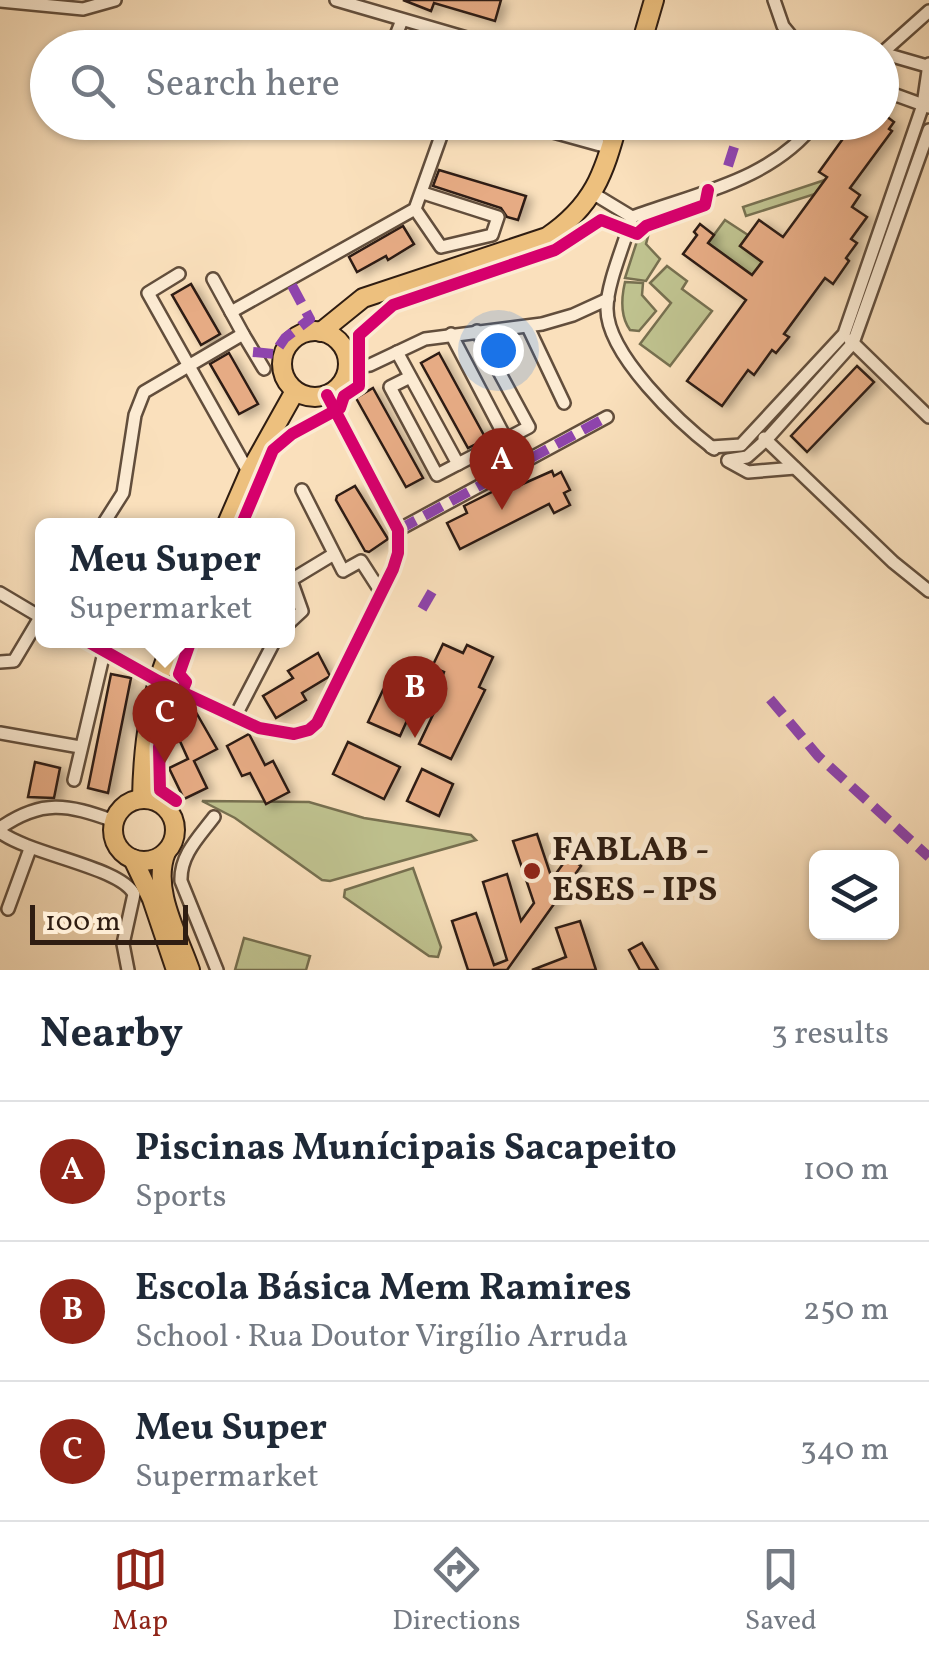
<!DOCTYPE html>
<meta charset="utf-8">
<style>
body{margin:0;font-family:Vollkorn,serif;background:#f2f2f3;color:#1f2937}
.controls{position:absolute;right:30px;bottom:30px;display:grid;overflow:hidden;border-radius:15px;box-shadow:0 2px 8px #0004}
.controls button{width:90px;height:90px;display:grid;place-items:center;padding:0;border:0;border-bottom:2px solid #e0e1e3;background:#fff;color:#1f2937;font:50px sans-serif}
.scale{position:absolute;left:30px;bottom:25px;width:158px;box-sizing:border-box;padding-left:10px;border:5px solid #2f1d12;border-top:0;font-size:28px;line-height:35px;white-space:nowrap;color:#2f1d12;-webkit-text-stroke:8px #fcebd3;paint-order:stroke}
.you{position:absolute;left:498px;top:350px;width:35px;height:35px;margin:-25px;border:8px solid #fff;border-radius:50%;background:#1a73e8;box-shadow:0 0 0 15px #1a73e833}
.badge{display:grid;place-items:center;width:65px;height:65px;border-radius:50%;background:#8f2418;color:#fff;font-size:32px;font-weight:700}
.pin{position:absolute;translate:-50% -82px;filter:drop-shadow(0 2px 5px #0008)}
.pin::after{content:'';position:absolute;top:52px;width:35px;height:30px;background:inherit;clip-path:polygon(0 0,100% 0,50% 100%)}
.popup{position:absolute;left:35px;top:518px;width:260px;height:130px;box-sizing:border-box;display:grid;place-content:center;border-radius:15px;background:#fff;filter:drop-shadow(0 2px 8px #0005);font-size:32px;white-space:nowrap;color:#747a83}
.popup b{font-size:38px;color:#1f2937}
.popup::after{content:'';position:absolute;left:50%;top:100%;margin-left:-20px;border:20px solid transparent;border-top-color:#fff}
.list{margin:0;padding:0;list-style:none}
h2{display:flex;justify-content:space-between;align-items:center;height:130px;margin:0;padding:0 40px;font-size:42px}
h2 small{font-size:32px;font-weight:400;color:#747a83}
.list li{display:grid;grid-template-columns:65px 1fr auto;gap:30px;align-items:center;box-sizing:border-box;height:140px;padding:0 40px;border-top:2px solid #e0e1e3}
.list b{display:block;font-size:38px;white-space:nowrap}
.list p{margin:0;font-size:32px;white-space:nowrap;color:#747a83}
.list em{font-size:32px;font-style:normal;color:#747a83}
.icon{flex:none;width:55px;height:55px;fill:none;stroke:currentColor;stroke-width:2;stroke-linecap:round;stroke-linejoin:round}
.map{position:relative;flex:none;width:929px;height:970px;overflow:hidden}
.search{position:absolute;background:#fff;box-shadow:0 2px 8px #0004;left:30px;right:30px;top:30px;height:110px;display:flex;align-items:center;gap:25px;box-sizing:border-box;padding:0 35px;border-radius:55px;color:#747a83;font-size:38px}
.sheet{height:550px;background:#fff}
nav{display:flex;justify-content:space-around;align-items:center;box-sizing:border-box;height:140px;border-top:2px solid #e0e1e3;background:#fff;font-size:28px;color:#747a83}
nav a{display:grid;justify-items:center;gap:5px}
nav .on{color:#8f2418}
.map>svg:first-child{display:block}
.green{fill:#bfc28f;stroke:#777050;stroke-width:2.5}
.building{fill:#e6ab84;stroke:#2f1d12;stroke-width:2.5;filter:url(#shadow)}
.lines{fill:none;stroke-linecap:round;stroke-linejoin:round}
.street-casing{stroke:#624e3c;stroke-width:16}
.primary-casing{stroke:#2f1d12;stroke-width:22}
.street{stroke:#fcebd3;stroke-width:11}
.primary{stroke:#edc07e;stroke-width:18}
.quiet{stroke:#8e44ad;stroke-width:10;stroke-dasharray:20 10;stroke-linecap:butt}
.cycleway-casing{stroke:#fcebd3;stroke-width:19}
.cycleway{stroke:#d6006c;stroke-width:12}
.poi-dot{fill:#8f2418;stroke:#fcebd3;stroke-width:4}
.labels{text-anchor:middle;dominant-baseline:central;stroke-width:10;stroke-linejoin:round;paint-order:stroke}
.poi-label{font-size:35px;font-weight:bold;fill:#2f1d12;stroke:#fcebd3;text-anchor:start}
</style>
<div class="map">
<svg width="929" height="970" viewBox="0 0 929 970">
<defs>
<filter id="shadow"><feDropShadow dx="6" dy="3.5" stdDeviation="5" flood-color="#0004"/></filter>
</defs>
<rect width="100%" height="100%" fill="#fae0bc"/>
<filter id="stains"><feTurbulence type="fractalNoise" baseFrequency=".002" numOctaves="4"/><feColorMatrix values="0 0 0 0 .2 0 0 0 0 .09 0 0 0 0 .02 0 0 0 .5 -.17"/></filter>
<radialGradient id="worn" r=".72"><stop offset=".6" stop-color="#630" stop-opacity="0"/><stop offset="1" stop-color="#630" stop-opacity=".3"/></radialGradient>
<g class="green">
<polygon points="825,180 815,194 746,216 743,207"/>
<polygon points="725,220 748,235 740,246 762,262 752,275 708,243"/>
<polygon points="654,224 655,227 650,229 646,244 660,259 646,281 625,278 639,235"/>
<polygon points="667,266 687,281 682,289 712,311 670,366 640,344 671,303 650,283"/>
<path d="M625,282L643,283L642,295L656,311L639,331L630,330C620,316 621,299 625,282Z"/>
<polygon points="202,801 309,802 364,818 471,835 476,840 330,881 322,880 235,818"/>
<polygon points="413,868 441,947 438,957 429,956 344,897 345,890"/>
<polygon points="244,938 310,956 306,970 235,970"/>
</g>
<g class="building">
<polygon points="403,0 501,0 495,21 434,3 431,11"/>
<polygon points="886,116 894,122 889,129 892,131 850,188 860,195 852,207 867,217 851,239 857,243 846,258 849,261 833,284 825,278 784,334 789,337 776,353 772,350 754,375 748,370 722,406 687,381 746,300 683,254 697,235 694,232 700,224 714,235 708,243 752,275 762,262 740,246 759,220 783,237 827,177 819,172 855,122 882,122"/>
<polygon points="439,170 526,196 518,220 507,217 501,208 433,186"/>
<polygon points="403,226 414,244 388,260 386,256 357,272 349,257"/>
<polygon points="191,284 220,334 201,345 172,295"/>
<polygon points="229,353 258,404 239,414 210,364"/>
<polygon points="439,353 486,439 468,448 421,363"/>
<polygon points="857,366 874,382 807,452 791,436"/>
<polygon points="373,388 423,478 406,487 356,398"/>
<polygon points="552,471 554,476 561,472 570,490 564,493 570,505 554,513 549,504 460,549 447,523 467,513 464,506 498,489 500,494"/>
<polygon points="355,486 388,539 369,552 365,551 336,500 337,496"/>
<polygon points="443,644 463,653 467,645 493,657 479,687 485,690 451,759 419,744 438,704 434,702 444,672 432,667"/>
<polygon points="318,653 330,676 302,693 306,700 276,718 263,696 293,678 288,671"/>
<polygon points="111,674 131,678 108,793 88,788"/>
<polygon points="383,690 414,705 400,736 368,722"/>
<polygon points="197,714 217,749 194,761 207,788 184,799 169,768 188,759 174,728"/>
<polygon points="249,734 265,765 273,761 289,792 266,804 250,773 242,776 227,746"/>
<polygon points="348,742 400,767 384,799 333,774"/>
<polygon points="35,762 60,768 54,798 28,797"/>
<polygon points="422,769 453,784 439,816 407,801"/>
<polygon points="537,834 552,879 568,857 581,866 507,970 468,970 452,921 476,913 494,965 507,960 483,882 507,874 521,921 534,903 513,841"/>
<polygon points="580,921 596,970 532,970 566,957 556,928"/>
<polygon points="642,943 658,970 640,970 629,950"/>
</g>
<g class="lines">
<defs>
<g id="street">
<polyline points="336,0 501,48"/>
<polyline points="774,0 783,26 801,48"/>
<polyline points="0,1 83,9 115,0"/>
<polyline points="391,48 402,20"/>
<polyline points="882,53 929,11"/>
<polyline points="882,53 927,66"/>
<polyline points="882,90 929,107"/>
<polyline points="517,122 611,148"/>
<path d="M594,194L632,217C697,193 772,180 816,122"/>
<polyline points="415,209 441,247 492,235 498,217 423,193"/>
<path d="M632,217C625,243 607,283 607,308C606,354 680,423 714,449"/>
<polyline points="179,274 148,293 249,473"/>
<polyline points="231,312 415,209 446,122"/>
<polyline points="528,327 564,403"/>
<polyline points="243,334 264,369"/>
<polyline points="451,334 506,439"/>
<polyline points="850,340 929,417"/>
<polyline points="397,352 458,464 529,427 477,331"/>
<polyline points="348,368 370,365 425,339 542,324 573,315 608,299"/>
<polyline points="410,377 390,387 437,475 458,464"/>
<polyline points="764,438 893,562 929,591"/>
<polyline points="711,447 741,445 844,334 923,105 929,64"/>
<polyline points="728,460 747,457 766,440 853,343 929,130"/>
<polyline points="728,461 748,472 795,468"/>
<polyline points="302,490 343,571 361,561 381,592"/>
<polyline points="102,526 123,493 135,415 144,392 243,334 213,279"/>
<polyline points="398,530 607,417"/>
<polyline points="0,593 42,618"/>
<polyline points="288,624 302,611 291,580 334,554"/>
<polyline points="85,640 158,681 259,728 294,734 309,730 317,723 393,569 398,553 398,530 327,395"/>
<polyline points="0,662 14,661 42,614"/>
<polyline points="235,717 275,640"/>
<polyline points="0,733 80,747"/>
<polyline points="74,780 107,640"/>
<path d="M214,817C199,837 180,855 181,881L217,970"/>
<path d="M0,828C42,799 67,804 114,821"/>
<path d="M0,832C31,855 120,867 134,894L123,944L128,970"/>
<polyline points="8,909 30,849"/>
</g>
<g id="primary">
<polyline points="640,48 654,0"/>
<circle cx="315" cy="364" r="33"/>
<path d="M321,332L363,298L547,237C593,206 604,174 618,122"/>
<polyline points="226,526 249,473 295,391"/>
<path d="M142,799C143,743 150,691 174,640"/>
<circle cx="144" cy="830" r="31"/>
<path d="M166,852C151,889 178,935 190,970"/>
<polyline points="133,859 152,899 176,970"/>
</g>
</defs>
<use href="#street" class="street-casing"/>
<use href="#primary" class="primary-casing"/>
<use href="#street" class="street"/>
<use href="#primary" class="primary"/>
<g class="quiet">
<polyline points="728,166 742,122"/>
<polyline points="253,352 274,354 285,338 310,319 289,280"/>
<polyline points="398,530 607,417"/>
<polyline points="422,609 433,590"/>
<polyline points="770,699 818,756 929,857"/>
</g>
<defs>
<g id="cycleway">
<polyline points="241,526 273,450 292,434 340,408 344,396 359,386 359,335 393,305 555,250 601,220 637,234 646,226 705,205 708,190"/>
<polyline points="85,640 158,681 259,728 294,734 309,730 317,723 393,569 398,553 398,530 327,395"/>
<polyline points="176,801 160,790 159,747 166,707 178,701 186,682 179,674 191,640"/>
</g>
</defs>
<use href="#cycleway" class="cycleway-casing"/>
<use href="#cycleway" class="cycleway"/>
</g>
<circle class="poi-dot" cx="532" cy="871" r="10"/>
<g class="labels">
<g class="poi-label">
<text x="552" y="851">FABLAB -<tspan x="552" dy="40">ESES - IPS</tspan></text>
</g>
</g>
<rect width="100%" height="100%" filter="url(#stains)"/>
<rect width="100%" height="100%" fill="url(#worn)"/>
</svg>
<div class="controls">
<button><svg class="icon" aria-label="layers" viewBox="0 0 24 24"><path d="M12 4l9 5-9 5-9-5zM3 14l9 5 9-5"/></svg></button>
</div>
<div class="scale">100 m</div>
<div class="you"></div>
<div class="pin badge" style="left:502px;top:510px">A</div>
<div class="pin badge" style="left:415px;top:738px">B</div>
<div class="pin badge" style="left:165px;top:763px">C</div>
<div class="popup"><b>Meu Super</b>Supermarket</div>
<div class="search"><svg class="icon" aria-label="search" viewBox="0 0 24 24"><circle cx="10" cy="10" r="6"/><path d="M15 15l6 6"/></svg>Search here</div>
</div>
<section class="sheet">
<h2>Nearby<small>3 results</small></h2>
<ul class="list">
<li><span class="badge">A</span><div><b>Piscinas Munícipais Sacapeito</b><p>Sports</p></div><em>100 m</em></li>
<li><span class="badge">B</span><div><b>Escola Básica Mem Ramires</b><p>School · Rua Doutor Virgílio Arruda</p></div><em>250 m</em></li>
<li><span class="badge">C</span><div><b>Meu Super</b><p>Supermarket</p></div><em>340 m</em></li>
</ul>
</section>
<nav>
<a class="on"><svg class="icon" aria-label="map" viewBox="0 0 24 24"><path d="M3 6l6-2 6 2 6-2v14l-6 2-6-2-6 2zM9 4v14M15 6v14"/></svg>Map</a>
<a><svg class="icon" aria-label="directions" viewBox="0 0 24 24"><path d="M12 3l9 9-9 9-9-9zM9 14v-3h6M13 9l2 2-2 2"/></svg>Directions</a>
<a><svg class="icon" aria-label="saved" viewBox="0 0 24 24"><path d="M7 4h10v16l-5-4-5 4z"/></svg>Saved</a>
</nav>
